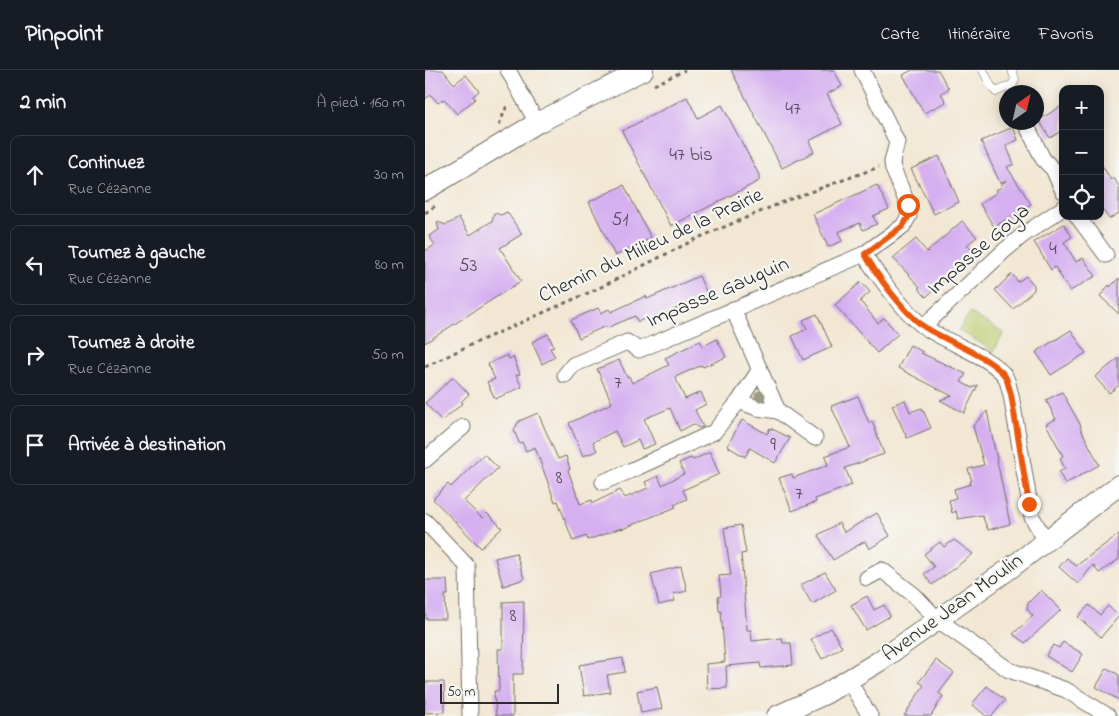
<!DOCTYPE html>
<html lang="fr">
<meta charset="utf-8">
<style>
body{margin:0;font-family:"Indie Flower",sans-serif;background:#242831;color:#f1f3f6}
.controls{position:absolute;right:15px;top:15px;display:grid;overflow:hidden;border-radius:10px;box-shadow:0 2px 12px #0003}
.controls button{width:45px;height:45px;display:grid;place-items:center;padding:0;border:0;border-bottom:1px solid #363941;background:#171b24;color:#f1f3f6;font:25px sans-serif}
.compass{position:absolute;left:574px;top:15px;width:45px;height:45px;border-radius:50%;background:#171b24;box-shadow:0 2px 12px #0003;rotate:34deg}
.scale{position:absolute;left:15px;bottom:12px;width:119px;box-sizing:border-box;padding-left:5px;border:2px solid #2b2b2b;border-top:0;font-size:14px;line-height:18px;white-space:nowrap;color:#2b2b2b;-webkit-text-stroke:4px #f6f6f2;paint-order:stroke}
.stop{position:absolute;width:15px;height:15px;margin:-11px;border:4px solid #ea580c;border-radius:50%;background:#fff}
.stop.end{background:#ea580c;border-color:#fff;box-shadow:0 1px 5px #0008}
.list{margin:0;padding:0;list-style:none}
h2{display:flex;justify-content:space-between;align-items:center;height:65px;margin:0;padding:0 20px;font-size:21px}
h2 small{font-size:16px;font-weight:400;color:#9ea1a6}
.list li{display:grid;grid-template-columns:32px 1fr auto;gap:15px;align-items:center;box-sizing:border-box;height:80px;margin:0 10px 10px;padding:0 10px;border:1px solid #363941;border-radius:10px}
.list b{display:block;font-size:19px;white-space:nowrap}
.list p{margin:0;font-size:16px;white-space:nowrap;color:#9ea1a6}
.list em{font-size:16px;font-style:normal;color:#9ea1a6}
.icon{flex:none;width:28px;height:28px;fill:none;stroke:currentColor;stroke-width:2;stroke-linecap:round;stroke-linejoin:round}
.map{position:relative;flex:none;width:694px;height:646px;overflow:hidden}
header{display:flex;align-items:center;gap:30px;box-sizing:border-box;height:70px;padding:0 25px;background:#171b24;border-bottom:1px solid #363941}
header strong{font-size:24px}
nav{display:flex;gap:28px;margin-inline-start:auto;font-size:18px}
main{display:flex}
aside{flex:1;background:#171b24}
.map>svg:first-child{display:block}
.green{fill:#bbca6c;stroke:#737a4c}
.building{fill:#d5aff0}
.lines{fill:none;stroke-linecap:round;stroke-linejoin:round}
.lane-casing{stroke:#716d66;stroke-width:9}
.street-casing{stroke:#716d66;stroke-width:17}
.secondary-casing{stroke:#716d66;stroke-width:22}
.path{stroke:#716d66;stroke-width:3;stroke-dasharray:4 4;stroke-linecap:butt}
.lane{stroke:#fff;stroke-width:8}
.street{stroke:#fff;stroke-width:15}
.secondary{stroke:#fff;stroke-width:20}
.tree{fill:#9c9a81}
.route{stroke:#ea580c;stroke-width:6}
.labels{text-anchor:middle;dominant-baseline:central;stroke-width:4.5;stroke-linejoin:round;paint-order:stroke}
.number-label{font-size:19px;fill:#564c5c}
.street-label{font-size:21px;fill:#2b2b2b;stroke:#f6f6f2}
</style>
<header>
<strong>Pinpoint</strong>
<nav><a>Carte</a><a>Itinéraire</a><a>Favoris</a></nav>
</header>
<main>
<aside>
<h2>2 min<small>À pied · 160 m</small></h2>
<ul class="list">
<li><svg class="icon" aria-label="ahead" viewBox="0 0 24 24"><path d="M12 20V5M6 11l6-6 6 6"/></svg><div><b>Continuez</b><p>Rue Cézanne</p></div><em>30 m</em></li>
<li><svg class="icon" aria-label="left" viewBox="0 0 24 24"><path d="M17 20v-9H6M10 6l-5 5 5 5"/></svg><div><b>Tournez à gauche</b><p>Rue Cézanne</p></div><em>80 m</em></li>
<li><svg class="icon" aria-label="right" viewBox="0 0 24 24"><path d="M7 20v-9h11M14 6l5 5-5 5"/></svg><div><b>Tournez à droite</b><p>Rue Cézanne</p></div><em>50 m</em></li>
<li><svg class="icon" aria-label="arrive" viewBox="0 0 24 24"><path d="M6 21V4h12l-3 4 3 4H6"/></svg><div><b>Arrivée à destination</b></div></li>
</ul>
</aside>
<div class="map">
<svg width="694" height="646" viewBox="0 0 694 646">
<rect width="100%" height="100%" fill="#f6f6f2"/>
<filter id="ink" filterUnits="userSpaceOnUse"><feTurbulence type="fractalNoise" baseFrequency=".02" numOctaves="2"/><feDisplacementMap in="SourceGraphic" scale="10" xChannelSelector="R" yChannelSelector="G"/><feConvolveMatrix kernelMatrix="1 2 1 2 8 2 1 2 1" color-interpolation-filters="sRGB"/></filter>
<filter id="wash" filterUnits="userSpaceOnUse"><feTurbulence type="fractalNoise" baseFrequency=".0096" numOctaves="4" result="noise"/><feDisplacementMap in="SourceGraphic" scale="20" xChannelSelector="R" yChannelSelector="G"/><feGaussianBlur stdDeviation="1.12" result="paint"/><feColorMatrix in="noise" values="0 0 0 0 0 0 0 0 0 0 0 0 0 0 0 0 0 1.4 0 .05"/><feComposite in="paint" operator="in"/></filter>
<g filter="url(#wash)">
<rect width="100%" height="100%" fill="#f2e7d3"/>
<polygon class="green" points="545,243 579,263 569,281 533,260"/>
<g id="blocks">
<g class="building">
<polygon points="0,0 18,0 29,14 41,5 54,21 48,26 50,29 32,44 19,29 13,33 6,25 0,29"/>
<polygon points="306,0 409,0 417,16 402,24 417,54 384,71 389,82 357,98"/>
<polygon points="487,0 513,0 524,19 516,23 521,32 499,43 478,5"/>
<polygon points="262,27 273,48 297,35 334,105 334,111 246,156 197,61"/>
<polygon points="638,35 638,60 625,68 614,50"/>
<polygon points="588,57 593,70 581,75 589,94 582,97 606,134 569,157 555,134 572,122 571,120 577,117 576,115 582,110 575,113 556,71"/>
<polygon points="514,86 534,132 509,144 486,99"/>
<polygon points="675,92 686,110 689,108 694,117 694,143 684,149 675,136"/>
<polygon points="199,115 226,168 190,186 164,132"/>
<polygon points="452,115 464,139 448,146 452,154 438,160 435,153 413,162 417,171 403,177 388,144"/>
<polygon points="82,142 97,164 75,178 96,211 0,273 0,181 10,175 4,166 14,160 12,152 21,155 34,148 45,165 67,151 69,143 76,145"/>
<polygon points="537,151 552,167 542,175 552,185 542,194 540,192 501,227 493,218 495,217 468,188 491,169 502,182"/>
<polygon points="639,154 647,167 639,172 651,192 658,188 671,206 645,221 630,197 626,200 609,172"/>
<polygon points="587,204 593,212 601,206 609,215 609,220 588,239 570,220"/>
<polygon points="274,206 282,224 223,252 221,248 213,252 210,246 182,258 181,256 154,268 146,250 173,238 176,243 184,239 186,242 221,226 222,229"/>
<polygon points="694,208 694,244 675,226 684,215 685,217"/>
<polygon points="436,212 445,222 435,231 453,253 459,248 473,264 452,283 410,235"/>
<polygon points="392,244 407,277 378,290 367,266 382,259 378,250"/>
<polygon points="646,260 661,283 626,305 611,282"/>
<polygon points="123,264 129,277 125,278 130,287 117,294 107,272"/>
<polygon points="292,269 301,287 278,297 277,295 250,307 260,329 276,322 281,334 270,340 278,357 274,358 268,354 255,361 245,338 219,349 230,374 217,379 213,370 198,377 190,361 168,372 172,381 158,386 144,353 187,333 172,299 194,290 202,307 204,306 207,313 244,295 240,288 275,271 278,276"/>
<polygon points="485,275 498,282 496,283 541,304 536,312 547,318 553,315 539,343 515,330 527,326 473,298"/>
<polygon points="82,285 84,289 88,287 95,304 91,305 97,317 70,329 62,312 70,309 63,294"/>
<polygon points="694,288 694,315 684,323 670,307"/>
<polygon points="28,307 44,324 36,332 38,333 17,351 0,333"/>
<polygon points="637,322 656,356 655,357 674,395 640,414 634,402 640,399 635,388 638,386 621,354 631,349 621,330"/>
<polygon points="433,326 444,353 447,351 459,384 420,398 427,415 390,429 391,432 367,441 354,408 367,404 368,408 403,395 400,386 425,377 406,336"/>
<polygon points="480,330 485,342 497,338 506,358 482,368 467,335"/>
<polygon points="562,341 585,454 563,460 557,445 533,449 531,441 527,443 524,430 531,428 529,419 546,414 545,411 547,411 543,399 559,395 548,356"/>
<polygon points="113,343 133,389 141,386 145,399 143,400 155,434 167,430 168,433 195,420 200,428 223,418 220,412 233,406 237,415 259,404 254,393 266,388 268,390 285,382 294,404 258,420 262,429 249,435 251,437 197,459 196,458 163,470 161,466 148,471 133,431 130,432 110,377 101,381 97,372 94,373 89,360 94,351"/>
<polygon points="317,350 342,364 345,358 365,368 350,393 325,378 320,387 302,376"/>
<polygon points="59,384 73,398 39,431 57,448 62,443 77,458 56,478 8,429 23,414 26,417"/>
<polygon points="452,443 465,466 444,479 440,471 408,490 393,465 414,453 419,462"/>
<polygon points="316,455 321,483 316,484 322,560 326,560 327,571 357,568 358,573 366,573 368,595 336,598 335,593 301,596 302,618 282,619 281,594 300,592 296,541 294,541 293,527 296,526 294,506 306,505 299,458"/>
<polygon points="694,464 694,489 674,503 668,495 653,514 634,497 642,488 651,496"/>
<polygon points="529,470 548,484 507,515 499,504 509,497 499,484 515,472 519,477"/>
<polygon points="91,483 99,509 78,516 70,488"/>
<polygon points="256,496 262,521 248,524 250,531 234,535 226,504"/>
<polygon points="400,502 411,520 387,534 376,515"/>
<polygon points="0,510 22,510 23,525 20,525 21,549 1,549"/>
<polygon points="616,520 636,540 600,573 588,564 608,546 602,539 603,533"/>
<polygon points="442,526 449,540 459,535 465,546 441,560 426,535"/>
<polygon points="99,531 98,604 88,604 88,646 71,646 69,621 74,621 73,579 78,579 78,532"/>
<polygon points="664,535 675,545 683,536 694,546 676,567 653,547"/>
<polygon points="406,558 417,577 397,589 386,569"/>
<polygon points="638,572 658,584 647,602 621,586 628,575 634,578"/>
<polygon points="198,588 200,602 182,605 185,622 159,626 154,595"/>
<polygon points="511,590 529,603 514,623 518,626 506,646 479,646 499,615 494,612"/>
<polygon points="682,598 694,605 694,630 671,617"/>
<polygon points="0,612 19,612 20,642 0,643"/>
<polygon points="562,616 580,630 567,646 561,646 547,634"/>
<polygon points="232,617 237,639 216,643 212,621"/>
</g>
</g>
</g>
<g filter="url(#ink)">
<use href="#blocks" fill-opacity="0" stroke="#716d66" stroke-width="1"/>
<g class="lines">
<defs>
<polyline id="lane" points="558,0 566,16 571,22 588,14 590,9 587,0"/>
<g id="street">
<polyline points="83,0 112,53"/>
<path d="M437,0L472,72L467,92L468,99L483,135L484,146L478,156L439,184C452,205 479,241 498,256C520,272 565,286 580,306C583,311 584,319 586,325L607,447L621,471"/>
<polyline points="600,52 618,89 628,99 638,121"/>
<polyline points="652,146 681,185"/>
<polyline points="308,239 353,341 390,368"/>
<polyline points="499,256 579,181 598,165 638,138"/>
<polyline points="140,305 148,295 202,272 214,280 439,184"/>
<polyline points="314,331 332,338 353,341"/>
<polyline points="0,390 38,357"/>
<polyline points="178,412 207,400 289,362 314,331 335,299"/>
<polyline points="0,451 42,496 45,646"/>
<polyline points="442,508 457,500 489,525 513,550 584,600 641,620 683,646"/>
<polyline points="423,610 445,646"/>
</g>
<g id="secondary">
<polyline points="0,120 112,53 218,0"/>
<polyline points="352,646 400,624 453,592 587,497 694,415"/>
</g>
</defs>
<use href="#lane" class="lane-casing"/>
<use href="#street" class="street-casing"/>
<use href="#secondary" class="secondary-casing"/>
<g class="path">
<polyline points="229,15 260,0"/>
<polyline points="74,55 83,33"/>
<polyline points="0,143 10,136"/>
<polyline points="0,297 41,277 174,218 273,168 363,130 454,97"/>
</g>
<use href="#lane" class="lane"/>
<use href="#street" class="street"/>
<use href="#secondary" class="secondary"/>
</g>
<circle class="tree" cx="335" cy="326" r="5.5"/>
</g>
<g class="lines" filter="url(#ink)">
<path class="route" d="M483,135L484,146L478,156L440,184C452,206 478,241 498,256C520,271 565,286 580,306C583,311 584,319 586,324L604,434"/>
</g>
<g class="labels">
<g class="number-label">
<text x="368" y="39">47</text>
<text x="266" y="85">47 bis</text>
<text x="195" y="150">51</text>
<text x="628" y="179">4</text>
<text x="43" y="196">53</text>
<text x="193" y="313">7</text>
<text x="348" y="375">9</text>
<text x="134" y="408">8</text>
<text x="374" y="424">7</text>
<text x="88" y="546">8</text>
</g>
<g class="street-label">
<text transform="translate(226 176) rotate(-25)">Chemin du Milieu de la Prairie</text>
<text transform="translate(554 180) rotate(-41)">Impasse Goya</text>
<text transform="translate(293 223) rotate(-23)">Impasse Gauguin</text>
<text transform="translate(528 538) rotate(-36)">Avenue Jean Moulin</text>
</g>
</g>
</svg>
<div class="controls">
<button>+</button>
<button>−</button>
<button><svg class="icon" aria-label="locate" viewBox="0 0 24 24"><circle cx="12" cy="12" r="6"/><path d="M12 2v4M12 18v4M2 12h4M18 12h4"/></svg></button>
</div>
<svg class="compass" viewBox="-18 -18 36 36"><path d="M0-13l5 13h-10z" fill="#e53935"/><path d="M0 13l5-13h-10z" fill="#9ea1a6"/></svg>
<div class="scale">50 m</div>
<div class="stop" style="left:483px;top:135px"></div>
<div class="stop end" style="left:604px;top:434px"></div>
</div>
</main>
